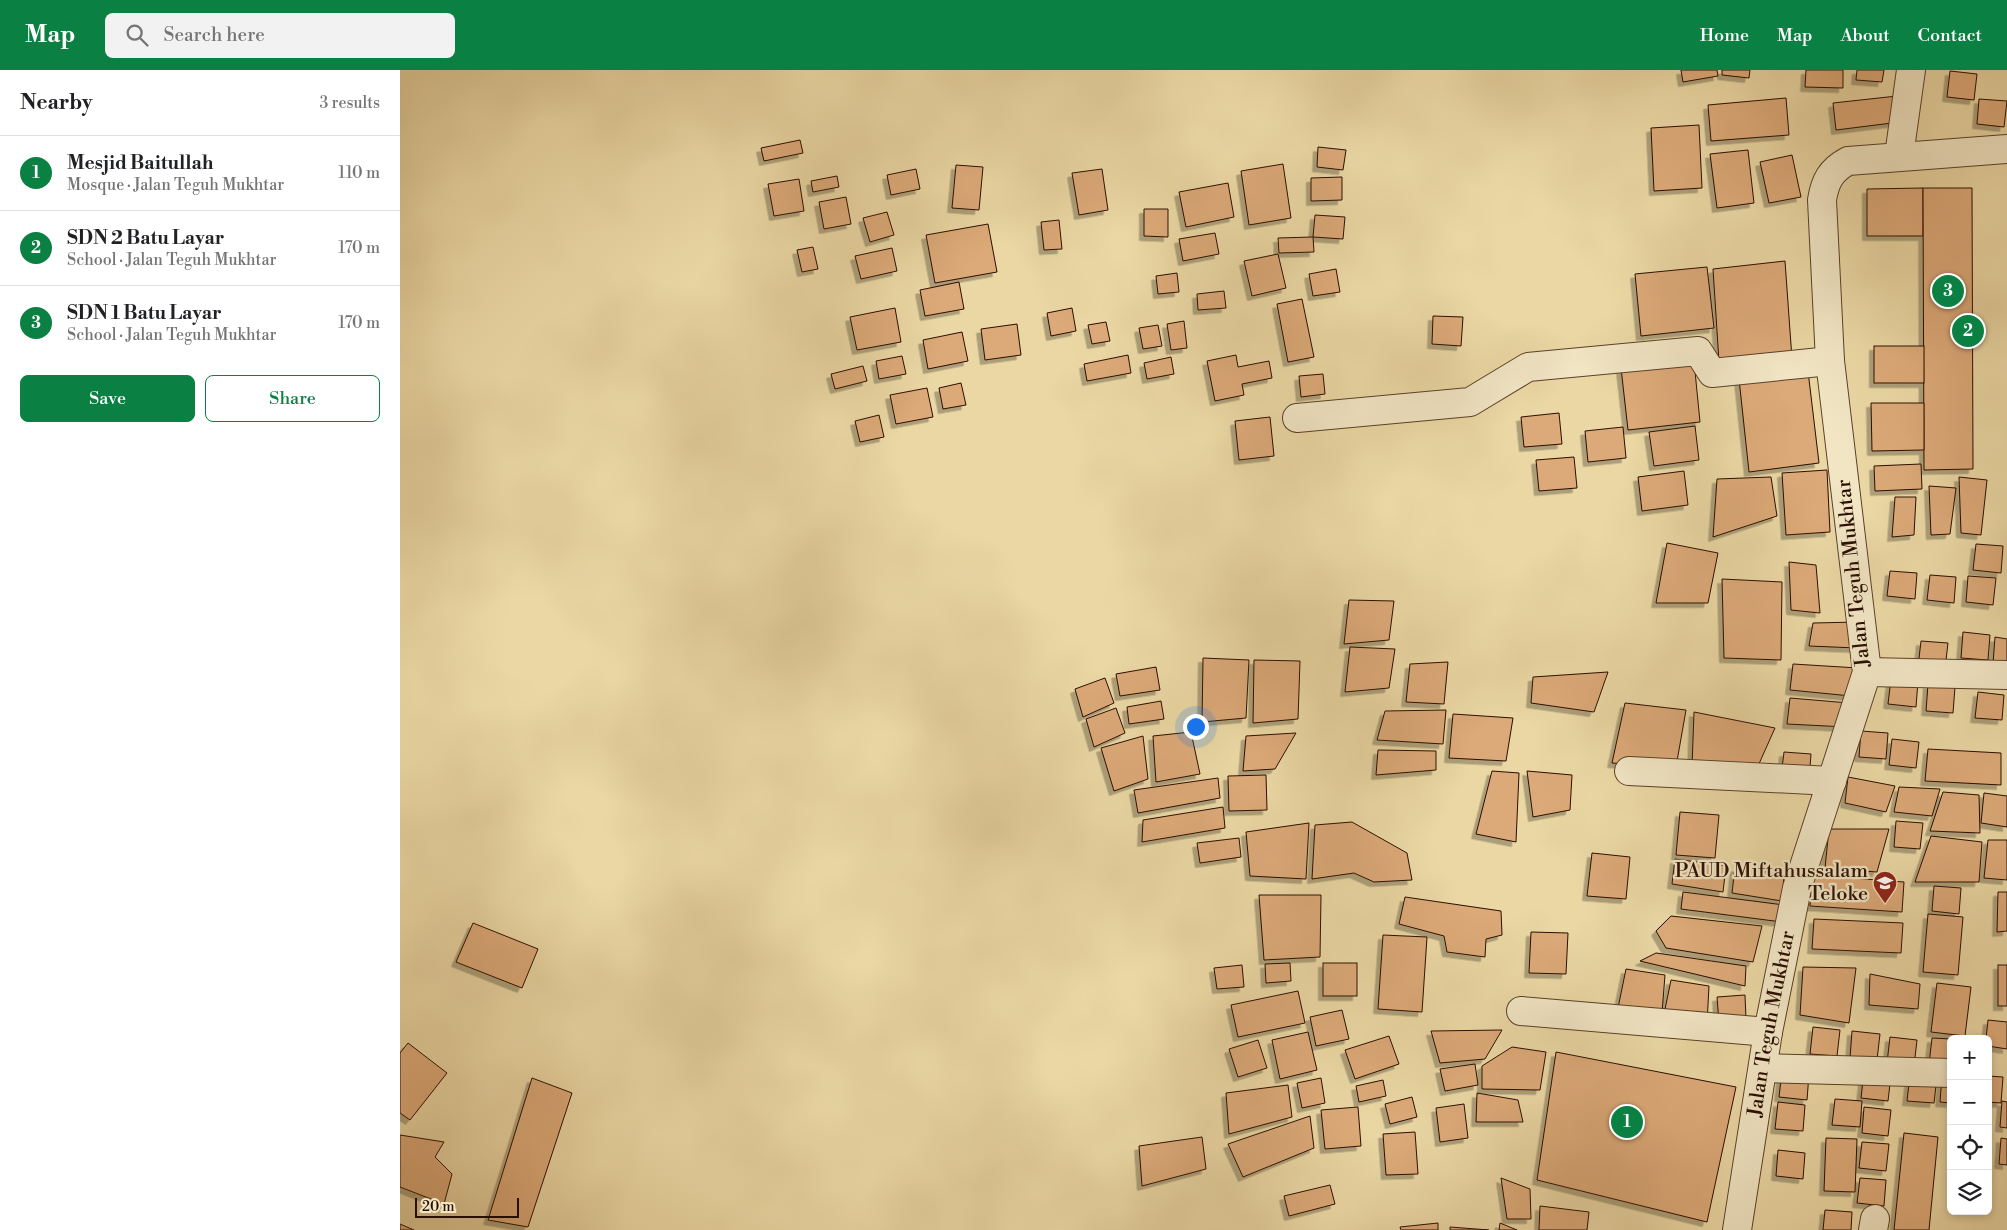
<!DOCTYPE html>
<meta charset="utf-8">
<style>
body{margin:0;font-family:"Libre Bodoni",serif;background:#f2f2f2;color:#202124}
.controls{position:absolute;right:15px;bottom:15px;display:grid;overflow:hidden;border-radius:8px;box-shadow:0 2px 8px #0003}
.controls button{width:45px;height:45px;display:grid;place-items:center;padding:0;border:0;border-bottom:1px solid #e0e0e0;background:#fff;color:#202124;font:25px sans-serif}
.scale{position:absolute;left:15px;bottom:12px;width:104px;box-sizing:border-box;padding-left:5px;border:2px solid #2a0e00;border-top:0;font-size:14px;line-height:18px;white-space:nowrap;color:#2a0e00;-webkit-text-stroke:4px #f1e5c4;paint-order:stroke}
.you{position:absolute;left:795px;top:656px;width:18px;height:18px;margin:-12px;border:4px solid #fff;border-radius:50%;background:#1a73e8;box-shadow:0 0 0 8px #1a73e833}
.badge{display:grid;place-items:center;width:32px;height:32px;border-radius:50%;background:#0b8043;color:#fff;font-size:16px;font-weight:700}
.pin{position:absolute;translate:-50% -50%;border:2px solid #fff;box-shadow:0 1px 5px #0006}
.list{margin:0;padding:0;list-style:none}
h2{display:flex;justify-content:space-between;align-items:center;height:65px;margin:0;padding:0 20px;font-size:21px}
h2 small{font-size:16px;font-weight:400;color:#757577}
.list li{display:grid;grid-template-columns:32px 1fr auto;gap:15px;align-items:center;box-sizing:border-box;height:75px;padding:0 20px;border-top:1px solid #e0e0e0}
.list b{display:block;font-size:19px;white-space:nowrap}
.list p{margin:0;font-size:16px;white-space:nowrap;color:#757577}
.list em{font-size:16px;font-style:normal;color:#757577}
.actions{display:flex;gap:10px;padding:15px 20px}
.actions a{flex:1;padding:11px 0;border:1px solid #0b8043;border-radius:8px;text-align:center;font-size:18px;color:#0b8043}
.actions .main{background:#0b8043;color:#fff}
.icon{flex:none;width:28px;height:28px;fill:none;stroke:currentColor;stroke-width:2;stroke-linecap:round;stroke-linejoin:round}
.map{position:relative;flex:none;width:1607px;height:1160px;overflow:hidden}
header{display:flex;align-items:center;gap:30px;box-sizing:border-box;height:70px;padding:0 25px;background:#0b8043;color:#fff}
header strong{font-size:24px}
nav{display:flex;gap:28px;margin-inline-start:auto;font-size:18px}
.search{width:350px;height:45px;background:#f2f2f2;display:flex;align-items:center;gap:12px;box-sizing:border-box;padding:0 18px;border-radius:8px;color:#757577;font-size:19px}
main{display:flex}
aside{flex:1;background:#fff}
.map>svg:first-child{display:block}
.building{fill:#dca978;stroke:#2a0e00;filter:url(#shadow)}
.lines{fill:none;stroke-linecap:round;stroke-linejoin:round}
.street-casing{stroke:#5a4029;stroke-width:30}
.street{stroke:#f1e5c4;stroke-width:28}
.labels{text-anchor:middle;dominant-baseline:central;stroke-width:4.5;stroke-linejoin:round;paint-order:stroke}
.street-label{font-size:20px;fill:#2a0e00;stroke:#f1e5c4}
.poi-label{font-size:20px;fill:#2a0e00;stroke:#f1e5c4;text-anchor:end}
</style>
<header>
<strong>Map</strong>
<div class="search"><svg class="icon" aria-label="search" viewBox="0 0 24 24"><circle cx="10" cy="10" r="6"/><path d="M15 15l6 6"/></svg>Search here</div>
<nav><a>Home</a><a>Map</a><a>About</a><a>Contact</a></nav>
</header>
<main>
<aside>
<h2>Nearby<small>3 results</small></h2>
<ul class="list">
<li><span class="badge">1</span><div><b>Mesjid Baitullah</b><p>Mosque · Jalan Teguh Mukhtar</p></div><em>110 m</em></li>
<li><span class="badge">2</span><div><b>SDN 2 Batu Layar</b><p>School · Jalan Teguh Mukhtar</p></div><em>170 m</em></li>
<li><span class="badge">3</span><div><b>SDN 1 Batu Layar</b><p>School · Jalan Teguh Mukhtar</p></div><em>170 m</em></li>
</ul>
<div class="actions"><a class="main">Save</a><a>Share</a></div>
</aside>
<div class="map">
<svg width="1607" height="1160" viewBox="0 0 1607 1160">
<defs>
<filter id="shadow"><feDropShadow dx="-4.5" dy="4.5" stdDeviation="0" flood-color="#0004"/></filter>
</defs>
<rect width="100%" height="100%" fill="#ead7a4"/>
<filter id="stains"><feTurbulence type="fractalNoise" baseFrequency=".004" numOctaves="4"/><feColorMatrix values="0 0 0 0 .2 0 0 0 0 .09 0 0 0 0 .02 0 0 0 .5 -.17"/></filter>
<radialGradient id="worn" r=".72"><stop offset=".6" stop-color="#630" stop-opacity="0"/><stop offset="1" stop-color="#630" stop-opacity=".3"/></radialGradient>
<g class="building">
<polygon points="1281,0 1317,0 1318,6 1283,12"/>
<polygon points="1322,0 1350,0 1349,8 1322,5"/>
<polygon points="1406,0 1443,0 1443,18 1405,17"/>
<polygon points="1457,0 1484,0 1482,12 1456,10"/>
<polygon points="1550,1 1577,4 1574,30 1547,27"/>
<polygon points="1497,26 1500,52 1436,60 1433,33"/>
<polygon points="1386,28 1389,65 1311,71 1308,35"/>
<polygon points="1579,29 1607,31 1604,57 1577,54"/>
<polygon points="1299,55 1302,118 1254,121 1251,58"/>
<polygon points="400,70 403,83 364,91 361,78"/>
<polygon points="918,77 946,80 943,100 917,97"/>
<polygon points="1348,80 1354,133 1317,138 1310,84"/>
<polygon points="1392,85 1401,127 1369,133 1360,92"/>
<polygon points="883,94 891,148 849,155 841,101"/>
<polygon points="556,95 583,97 579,140 552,138"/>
<polygon points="516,99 520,119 491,125 487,105"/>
<polygon points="702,99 708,140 679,145 672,103"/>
<polygon points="437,106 439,117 413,122 411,111"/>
<polygon points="942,107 942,130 911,131 911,108"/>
<polygon points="399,109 404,141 374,146 368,114"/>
<polygon points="828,113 834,147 786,157 779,122"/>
<polygon points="1523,118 1523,166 1467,166 1467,119"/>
<polygon points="1523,118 1572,118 1573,399 1524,400"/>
<polygon points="446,127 451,154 424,159 419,132"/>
<polygon points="744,139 768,139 768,167 744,166"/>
<polygon points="487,142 494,165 470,172 463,148"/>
<polygon points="915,145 945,147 943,169 913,167"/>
<polygon points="659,150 662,179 644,180 641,152"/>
<polygon points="588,154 597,202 535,213 526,165"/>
<polygon points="815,163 819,184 783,191 779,169"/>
<polygon points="913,167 914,182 879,183 878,168"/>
<polygon points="413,177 418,199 402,202 397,180"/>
<polygon points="492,178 497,201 461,209 455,186"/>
<polygon points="878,184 886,218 852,226 844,191"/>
<polygon points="1385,191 1392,289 1319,292 1313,199"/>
<polygon points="1307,197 1314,258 1241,266 1235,204"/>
<polygon points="936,199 940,222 913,226 909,204"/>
<polygon points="777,203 779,222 758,224 756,206"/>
<polygon points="559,212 564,239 525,246 520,220"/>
<polygon points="824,221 826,238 798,240 797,224"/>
<polygon points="902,229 914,287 888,292 877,234"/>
<polygon points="495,238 501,272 457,280 450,247"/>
<polygon points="672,238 676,261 651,266 647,243"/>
<polygon points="1033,246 1063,247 1061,276 1032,274"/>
<polygon points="784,251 787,278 771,280 767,254"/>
<polygon points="706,252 710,271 692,274 688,255"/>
<polygon points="617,254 621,285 585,290 581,259"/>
<polygon points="758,255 762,276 743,279 739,258"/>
<polygon points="562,262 568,291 528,299 523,270"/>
<rect x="1474" y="276" width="50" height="37"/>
<polygon points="728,285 731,303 687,311 684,294"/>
<polygon points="836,285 838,297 869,291 872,308 842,314 844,325 815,331 807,291"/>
<polygon points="502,286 506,304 479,309 476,291"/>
<polygon points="771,287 774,304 747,309 744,293"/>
<polygon points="1294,291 1300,352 1228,360 1221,298"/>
<polygon points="463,296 467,311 435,319 431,304"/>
<polygon points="1408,301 1419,393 1349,402 1339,309"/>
<polygon points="923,304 925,324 901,327 899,306"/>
<polygon points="561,313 566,335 543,339 539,318"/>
<polygon points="527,318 533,347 496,354 490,325"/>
<polygon points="1471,333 1524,333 1524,380 1472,381"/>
<polygon points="1159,343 1162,374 1124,377 1121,347"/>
<polygon points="479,345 484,367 460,372 455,351"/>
<polygon points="870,347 874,386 839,390 835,351"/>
<polygon points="1295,356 1299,390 1254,396 1249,362"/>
<polygon points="1223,357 1226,388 1188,392 1185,361"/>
<polygon points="1174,387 1177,418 1139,421 1136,390"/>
<polygon points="1521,394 1522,419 1475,421 1474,396"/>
<polygon points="1427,400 1430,462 1386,465 1382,403"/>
<polygon points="1284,401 1288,435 1242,441 1238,407"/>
<polygon points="1371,407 1377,446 1313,467 1317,409"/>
<polygon points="1559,407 1587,410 1581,465 1561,463"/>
<polygon points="1529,416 1556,418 1550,464 1531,465"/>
<polygon points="1495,427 1516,427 1514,465 1492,467"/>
<polygon points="1267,473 1318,483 1308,533 1256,533"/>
<polygon points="1576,474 1603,476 1601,503 1573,500"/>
<polygon points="1389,492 1416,495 1420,543 1391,540"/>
<polygon points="1490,501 1517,503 1515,529 1487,526"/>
<polygon points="1530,505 1556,507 1554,533 1527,530"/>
<polygon points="1568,506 1596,508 1593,535 1566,532"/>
<polygon points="1322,509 1382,512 1381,590 1324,588"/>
<polygon points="949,530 994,531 989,570 944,574"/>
<polygon points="1459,552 1457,578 1409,576 1413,553"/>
<polygon points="1563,562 1590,565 1588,590 1561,588"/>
<polygon points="1595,567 1607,569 1607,595 1593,594"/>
<polygon points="1521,571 1548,573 1545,599 1518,597"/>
<polygon points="950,577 995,579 989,618 945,622"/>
<polygon points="803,588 849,590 846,648 802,652"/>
<polygon points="854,590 900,591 898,649 853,653"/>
<polygon points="1048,592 1044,634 1006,632 1010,594"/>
<polygon points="1393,594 1458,598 1451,626 1390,620"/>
<polygon points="756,597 760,620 720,626 716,604"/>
<polygon points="1208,602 1194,642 1131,633 1133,607"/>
<polygon points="705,608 714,633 683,647 675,619"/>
<polygon points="1491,609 1518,611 1516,637 1488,634"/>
<polygon points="1528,614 1555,617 1553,643 1526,641"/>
<polygon points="1578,622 1604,625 1602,650 1575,648"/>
<polygon points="1390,628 1449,633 1446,657 1387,654"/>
<polygon points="761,631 764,649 729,654 727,637"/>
<polygon points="1225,633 1286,640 1276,697 1212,693"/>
<polygon points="716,638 725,663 694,677 686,649"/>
<polygon points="1046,640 1043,674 977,670 985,641"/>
<polygon points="1294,642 1375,658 1354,705 1292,697"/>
<polygon points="1053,644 1113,648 1106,691 1049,688"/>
<polygon points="1461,661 1488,663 1486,689 1459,687"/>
<polygon points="791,662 800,704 756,712 753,666"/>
<polygon points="896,663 875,699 843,701 846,666"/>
<polygon points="743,666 748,709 714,721 701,678"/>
<polygon points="1492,669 1519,672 1516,698 1489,695"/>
<polygon points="1528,679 1601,683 1601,715 1525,711"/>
<polygon points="978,680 1036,681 1036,700 976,705"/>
<polygon points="1384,682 1411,684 1409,710 1381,707"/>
<polygon points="1092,701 1119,703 1116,772 1076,764"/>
<polygon points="1127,701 1172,705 1170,740 1133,747"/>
<polygon points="866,705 867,740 829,741 828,706"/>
<polygon points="1448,707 1495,716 1486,742 1445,733"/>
<polygon points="818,708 820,728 738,743 734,720"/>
<polygon points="1499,717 1540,719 1532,746 1494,742"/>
<polygon points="1543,722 1579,725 1580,763 1530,761"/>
<polygon points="1584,723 1607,726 1607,757 1581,753"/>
<polygon points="823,737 825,758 742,772 743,750"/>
<polygon points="1280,742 1319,745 1315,788 1276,785"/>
<polygon points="1496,751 1523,753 1520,779 1494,777"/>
<polygon points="952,752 1007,783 1012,810 974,812 954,803 912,809 915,755"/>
<polygon points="909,753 906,809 850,806 846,762"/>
<polygon points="1429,759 1489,759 1477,802 1425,798"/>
<polygon points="1531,766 1582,772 1579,812 1515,812"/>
<polygon points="839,768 841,787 800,793 797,773"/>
<polygon points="1588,770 1607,770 1607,810 1584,808"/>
<polygon points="1192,783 1230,787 1226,829 1187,826"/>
<polygon points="1275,789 1326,796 1323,822 1272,814"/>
<polygon points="1335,797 1384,805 1382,831 1332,823"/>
<polygon points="1412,805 1504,812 1502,842 1410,836"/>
<polygon points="1534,816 1561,818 1559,844 1532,841"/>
<polygon points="1283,822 1384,835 1382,852 1281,839"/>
<polygon points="1598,822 1607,822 1607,861 1597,862"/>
<polygon points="859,825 921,825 920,887 864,890"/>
<polygon points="1005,827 1101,841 1102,865 1086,869 1085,887 1047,882 1044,866 999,854"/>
<polygon points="1528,844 1563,847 1558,905 1523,902"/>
<polygon points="1271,846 1362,856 1353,892 1266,878 1256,861"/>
<polygon points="1414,849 1503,853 1501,883 1412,879"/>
<polygon points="73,853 138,879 122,918 56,892"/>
<polygon points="1131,862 1168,863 1166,904 1129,903"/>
<polygon points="983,865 1027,867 1022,942 978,939"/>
<polygon points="1256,883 1346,896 1345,916 1240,891"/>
<polygon points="890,893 891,911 866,913 865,894"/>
<rect x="923" y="893" width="34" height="33"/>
<polygon points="842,895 844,917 817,919 814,898"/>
<rect x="1598" y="895" width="9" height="41"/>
<polygon points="1403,897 1456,898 1449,953 1400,945"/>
<polygon points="1226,899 1265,905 1262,943 1218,938"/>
<polygon points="1470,904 1520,914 1518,939 1469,935"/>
<polygon points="1271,910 1309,916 1307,954 1263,949"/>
<polygon points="1537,913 1571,917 1565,966 1531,962"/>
<polygon points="898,921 905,953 838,967 831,935"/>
<polygon points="1345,925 1346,949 1319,952 1317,927"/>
<polygon points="942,940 949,969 916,976 910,947"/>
<polygon points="1588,950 1607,952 1607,979 1588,976 1588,969 1586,969"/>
<polygon points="1413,957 1440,960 1437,986 1410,984"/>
<polygon points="1102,960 1085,989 1040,993 1031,961"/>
<polygon points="1452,961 1480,964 1477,990 1450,988"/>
<polygon points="908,962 917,1000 880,1009 872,970"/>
<polygon points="989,966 999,994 955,1009 945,980"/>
<polygon points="1490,967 1517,970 1514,996 1487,993"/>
<polygon points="1532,968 1551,969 1551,995 1529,994"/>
<polygon points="858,970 867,998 838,1007 829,979"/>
<polygon points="8,973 47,1003 10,1050 0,1043 0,983"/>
<polygon points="1112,977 1146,982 1140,1020 1082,1019 1082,996"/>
<polygon points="1156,982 1336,1017 1307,1152 1137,1110"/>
<polygon points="1075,994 1078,1015 1045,1021 1040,999"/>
<polygon points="1382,1001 1409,1004 1407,1030 1379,1027"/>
<polygon points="1464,1002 1491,1005 1488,1031 1461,1028"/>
<polygon points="1510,1005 1537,1007 1534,1033 1507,1031"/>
<polygon points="1542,1006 1551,1007 1551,1033 1540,1032"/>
<polygon points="1588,1006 1603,1007 1601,1033 1588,1032"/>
<polygon points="132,1008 172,1023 128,1157 88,1150"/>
<polygon points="921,1008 925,1033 902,1038 897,1013"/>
<polygon points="983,1010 986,1026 959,1032 956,1016"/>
<polygon points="888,1015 892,1047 829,1064 826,1023"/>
<polygon points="1077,1023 1118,1030 1123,1052 1076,1052"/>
<polygon points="1012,1027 1017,1047 990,1054 985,1034"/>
<polygon points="1435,1029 1462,1031 1460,1057 1432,1055"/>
<polygon points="1602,1031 1607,1032 1607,1058 1600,1057"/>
<polygon points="1378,1032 1405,1035 1403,1061 1375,1059"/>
<polygon points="1064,1034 1068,1068 1040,1072 1036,1038"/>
<polygon points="958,1037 961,1076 925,1079 921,1040"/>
<polygon points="1464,1037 1491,1040 1488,1066 1462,1063"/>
<polygon points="910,1046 914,1078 843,1107 828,1074"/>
<polygon points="1015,1062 1018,1104 986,1105 983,1064"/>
<polygon points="1504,1063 1538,1067 1529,1160 1494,1160"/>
<polygon points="0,1065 44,1072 35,1087 52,1104 44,1134 0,1117"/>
<polygon points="802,1067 806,1099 742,1116 739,1076"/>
<polygon points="1426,1068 1457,1069 1455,1122 1424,1121"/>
<polygon points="1601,1068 1607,1069 1607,1095 1599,1094"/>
<polygon points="1462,1072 1489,1074 1486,1101 1459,1098"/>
<polygon points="1378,1080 1405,1083 1403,1109 1376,1106"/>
<polygon points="1101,1108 1130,1119 1131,1149 1107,1149"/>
<polygon points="1460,1108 1486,1110 1484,1136 1457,1133"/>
<polygon points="930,1115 935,1134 889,1146 884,1126"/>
<polygon points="1140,1136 1189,1142 1187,1160 1139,1160"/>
<polygon points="1425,1140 1452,1142 1451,1160 1423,1160"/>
<polygon points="1038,1153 1038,1160 1001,1160 1000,1157"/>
<polygon points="1100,1153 1117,1160 1099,1160"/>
<polygon points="0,1154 14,1160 0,1160"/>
<polygon points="1050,1157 1089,1160 1050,1160"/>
</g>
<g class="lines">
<defs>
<g id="street">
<polyline points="1499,86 1511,0"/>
<polyline points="897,348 1070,332 1128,297 1298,281 1312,303 1430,291"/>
<polyline points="1467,602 1607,605"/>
<polyline points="1229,701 1432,711"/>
<polyline points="1121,941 1368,962"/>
<polyline points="1363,998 1551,1003"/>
<path id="s1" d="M1337,1160L1368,962L1397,818L1467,602L1430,291L1422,130C1425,111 1431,100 1448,91L1607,79"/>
<polyline points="1473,1160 1475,1149"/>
</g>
</defs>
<use href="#street" class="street-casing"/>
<use href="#street" class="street"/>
</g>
<defs>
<symbol id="school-pin" viewBox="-11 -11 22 30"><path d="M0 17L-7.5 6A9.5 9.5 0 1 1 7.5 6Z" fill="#8f2418" stroke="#f1e5c4"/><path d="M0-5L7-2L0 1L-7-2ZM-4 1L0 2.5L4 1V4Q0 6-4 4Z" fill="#fff"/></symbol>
</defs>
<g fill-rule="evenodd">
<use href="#school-pin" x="1471" y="799" width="28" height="38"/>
</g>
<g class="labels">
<g class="street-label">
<text transform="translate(1454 503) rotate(-96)">Jalan Teguh Mukhtar</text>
<text stroke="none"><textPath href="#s1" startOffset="209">Jalan Teguh Mukhtar</textPath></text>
</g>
<g class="poi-label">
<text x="1468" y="801">PAUD Miftahussalam<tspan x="1468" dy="23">Teloke</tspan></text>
</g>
</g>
<rect width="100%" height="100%" filter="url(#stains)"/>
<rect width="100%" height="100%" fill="url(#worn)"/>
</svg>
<div class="controls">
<button>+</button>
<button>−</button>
<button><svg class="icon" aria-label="locate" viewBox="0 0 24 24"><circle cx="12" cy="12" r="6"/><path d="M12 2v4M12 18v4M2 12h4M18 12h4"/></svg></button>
<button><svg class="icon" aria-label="layers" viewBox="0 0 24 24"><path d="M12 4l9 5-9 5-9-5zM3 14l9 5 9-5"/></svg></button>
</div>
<div class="scale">20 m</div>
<div class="you"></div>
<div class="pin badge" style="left:1227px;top:1052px">1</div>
<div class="pin badge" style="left:1568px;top:261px">2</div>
<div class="pin badge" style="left:1548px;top:221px">3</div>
</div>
</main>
